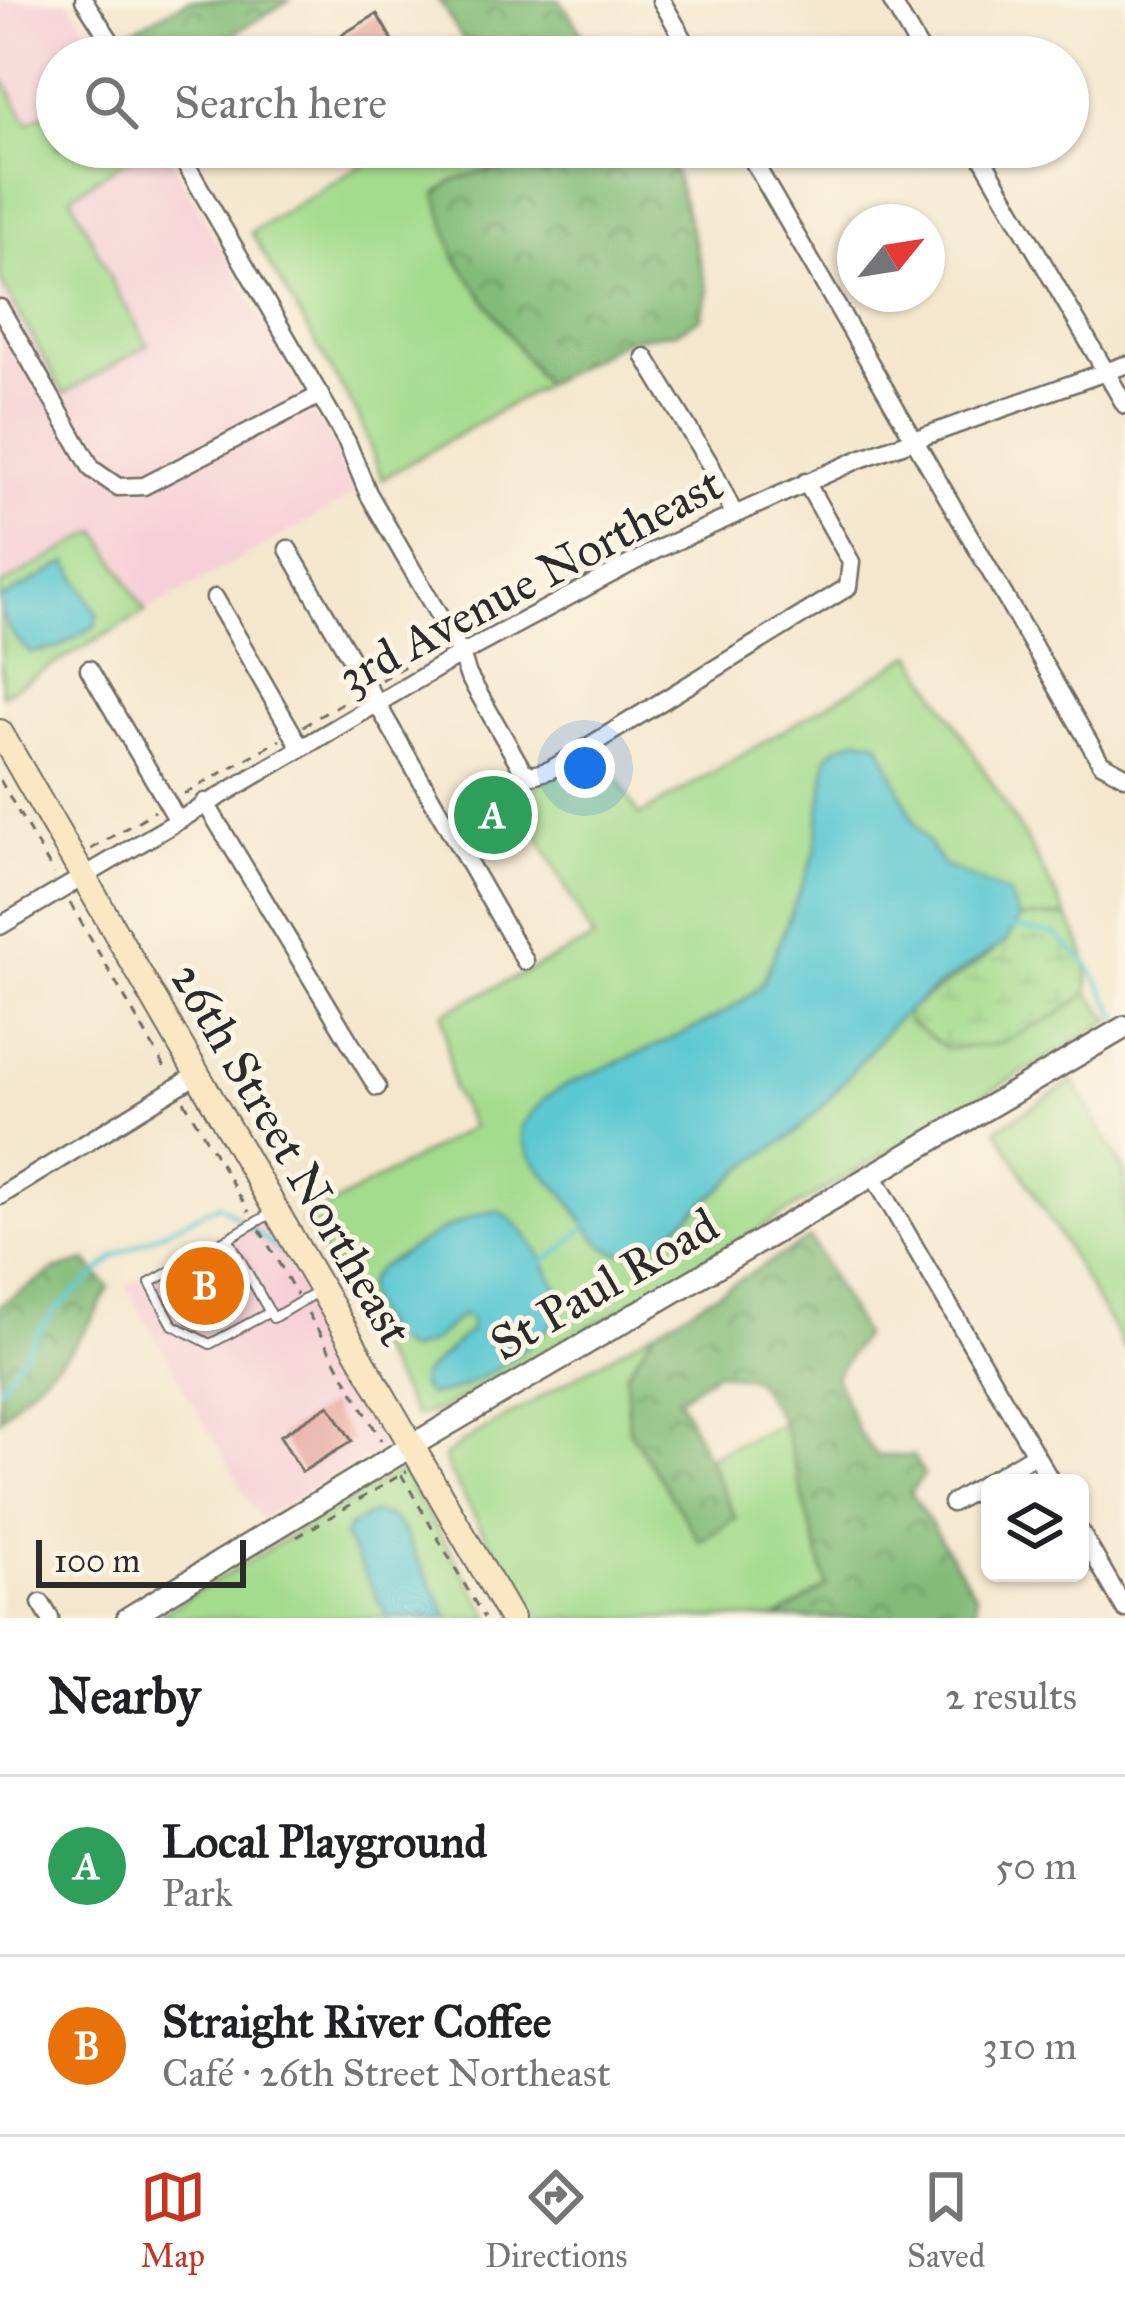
<!DOCTYPE html>
<meta charset="utf-8">
<style>
body{margin:0;font-family:"IM FELL Great Primer",serif;background:#f6f6f6;color:#202124}
.controls{position:absolute;right:36px;bottom:36px;display:grid;overflow:hidden;border-radius:18px;box-shadow:0 3px 9px #0004}
.controls button{width:108px;height:108px;display:grid;place-items:center;padding:0;border:0;border-bottom:3px solid #e0e0e0;background:#fff;color:#202124;font:60px sans-serif}
.compass{position:absolute;left:837px;top:204px;width:108px;height:108px;border-radius:50%;background:#fff;box-shadow:0 3px 9px #0004;rotate:60deg}
.scale{position:absolute;left:36px;bottom:30px;width:210px;box-sizing:border-box;padding-left:12px;border:6px solid #2b2b2b;border-top:0;font-size:33px;line-height:42px;white-space:nowrap;color:#2b2b2b;-webkit-text-stroke:9px #fcf5e5;paint-order:stroke}
.you{position:absolute;left:585px;top:768px;width:42px;height:42px;margin:-30px;border:9px solid #fff;border-radius:50%;background:#1a73e8;box-shadow:0 0 0 18px #1a73e833}
.badge{display:grid;place-items:center;width:78px;height:78px;border-radius:50%;background:#c8321e;color:#fff;font-size:39px;font-weight:700}
.pin{position:absolute;translate:-50% -50%;border:6px solid #fff;box-shadow:0 3px 12px #0006}
.list{margin:0;padding:0;list-style:none}
h2{display:flex;justify-content:space-between;align-items:center;height:156px;margin:0;padding:0 48px;font-size:51px}
h2 small{font-size:39px;font-weight:400;color:#757577}
.list li{display:grid;grid-template-columns:78px 1fr auto;gap:36px;align-items:center;box-sizing:border-box;height:180px;padding:0 48px;border-top:3px solid #e0e0e0}
.list b{display:block;font-size:45px;white-space:nowrap}
.list p{margin:0;font-size:39px;white-space:nowrap;color:#757577}
.list em{font-size:39px;font-style:normal;color:#757577}
.icon{flex:none;width:66px;height:66px;fill:none;stroke:currentColor;stroke-width:2;stroke-linecap:round;stroke-linejoin:round}
.map{position:relative;flex:none;width:1125px;height:1618px;overflow:hidden}
.search{position:absolute;background:#fff;box-shadow:0 3px 9px #0004;left:36px;right:36px;top:36px;height:132px;display:flex;align-items:center;gap:30px;box-sizing:border-box;padding:0 42px;border-radius:66px;color:#757577;font-size:45px}
.sheet{height:516px;background:#fff}
nav{display:flex;justify-content:space-around;align-items:center;box-sizing:border-box;height:168px;border-top:3px solid #e0e0e0;background:#fff;font-size:33px;color:#757577}
nav a{display:grid;justify-items:center;gap:6px}
nav .on{color:#c8321e}
.map>svg:first-child{display:block}
.built{fill:#f6cfd7}
.green{fill:#a4dc8e;stroke:#68845c;stroke-width:3}
.forest{fill:url(#forest-crowns);stroke:#577452;stroke-width:3}
.wetland{fill:url(#wetland-marsh);stroke:#68845c;stroke-width:3}
.water{fill:#5bc8d2;stroke:#437a7e;stroke-width:3}
.lines{fill:none;stroke-linecap:round;stroke-linejoin:round}
.stream{stroke:#5bc8d2;stroke-width:4.5}
.building{fill:#df8e89}
.service-casing{stroke:#716d64;stroke-width:12}
.minor-casing{stroke:#716d64;stroke-width:21}
.tertiary-casing{stroke:#716d64;stroke-width:26}
.secondary-casing{stroke:#716d64;stroke-width:28}
.path{stroke:#716d64;stroke-width:3;stroke-dasharray:9 9;stroke-linecap:butt}
.service{stroke:#fff;stroke-width:8}
.minor{stroke:#fff;stroke-width:16}
.tertiary{stroke:#fff;stroke-width:21}
.secondary{stroke:#fae7c3;stroke-width:24}
.labels{text-anchor:middle;dominant-baseline:central;stroke-width:10;stroke-linejoin:round;paint-order:stroke}
.street-label{font-size:48px;fill:#2b2b2b;stroke:#fcf5e5}
</style>
<div class="map">
<svg width="1125" height="1618" viewBox="0 0 1125 1618">
<defs>
<pattern id="forest-crowns" width="20" height="18" patternUnits="userSpaceOnUse" patternTransform="scale(3)"><rect width="20" height="18" fill="#83bc79"/><path d="M2 6a3 3 0 1 1 6 0M12 15a3 3 0 1 1 6 0" fill="none" stroke="#6b9963"/></pattern>
<pattern id="wetland-marsh" width="20" height="14" patternUnits="userSpaceOnUse" patternTransform="scale(3)"><rect width="20" height="14" fill="#a4dc8e"/><path d="M1 5h8M5 5V1M11 12h8M15 12V8" fill="none" stroke="#8dbd7b"/></pattern>
</defs>
<rect width="100%" height="100%" fill="#fcf5e5"/>
<filter id="ink" filterUnits="userSpaceOnUse"><feTurbulence type="fractalNoise" baseFrequency=".00833" numOctaves="2"/><feDisplacementMap in="SourceGraphic" scale="24" xChannelSelector="R" yChannelSelector="G"/><feConvolveMatrix kernelMatrix="1 2 1 2 8 2 1 2 1" color-interpolation-filters="sRGB"/></filter>
<filter id="wash" filterUnits="userSpaceOnUse"><feTurbulence type="fractalNoise" baseFrequency=".004" numOctaves="4" result="noise"/><feDisplacementMap in="SourceGraphic" scale="48" xChannelSelector="R" yChannelSelector="G"/><feGaussianBlur stdDeviation="2.7" result="paint"/><feColorMatrix in="noise" values="0 0 0 0 0 0 0 0 0 0 0 0 0 0 0 0 0 1.4 0 .05"/><feComposite in="paint" operator="in"/></filter>
<g filter="url(#wash)">
<rect width="100%" height="100%" fill="#f4e7cd"/>
<g class="built">
<polygon points="0,0 68,0 107,57 57,57 57,147 163,147 338,453 355,495 145,612 98,532 0,586"/>
<polygon points="256,1211 384,1431 382,1448 260,1519 126,1286"/>
</g>
<g class="green">
<polygon points="4,80 28,123 57,107 57,147 145,147 71,196 115,288 148,345 64,394 0,279 0,82"/>
<polygon points="392,147 582,147 589,159 543,175 506,164 514,340 544,385 382,479 359,417 251,232"/>
<polygon points="98,531 145,612 2,695 0,586"/>
<polygon points="913,654 1026,839 1067,916 1019,918 1059,1014 1088,993 1111,1020 637,1301 438,1411 415,1416 303,1221 472,1127 453,1090 443,1013 593,939 517,796 602,751 639,816"/>
<polygon points="498,795 513,820 487,835 481,825 468,832 465,828 479,820 473,810"/>
<polygon points="1073,1081 1125,1172 1125,1349 997,1129"/>
<polygon points="655,1330 626,1374 700,1541 736,1519 708,1457 783,1423 827,1586 777,1618 532,1618 448,1469 444,1457 462,1443"/>
<polygon points="402,1472 491,1618 154,1618 390,1476"/>
</g>
<g class="forest">
<polygon points="189,0 290,0 195,57 142,57 125,34"/>
<polygon points="439,0 560,0 598,57 473,57"/>
<polygon points="582,147 658,147 675,173 708,290 702,317 676,332 627,339 544,385 455,257 436,195 452,181 507,164 543,175 588,159"/>
<polygon points="810,1238 863,1335 835,1376 859,1433 877,1456 913,1456 924,1475 910,1492 976,1595 976,1618 777,1618 827,1586 783,1423 754,1379 716,1372 679,1398 736,1519 700,1542 629,1430 626,1374 655,1330"/>
<path d="M86,1261L109,1288C97,1310 86,1333 68,1352C45,1375 21,1393 0,1419V1305L55,1270Z"/>
</g>
<path class="wetland" d="M1067,916C1081,939 1091,965 1088,993L1059,1014L998,1044L947,1049L907,1021L908,1011C938,986 1006,954 1019,918Z"/>
<g class="water">
<path d="M68,562L97,614L96,625L58,648L31,653C15,640 0,622 0,600Z"/>
<path d="M858,738L879,742L915,823L943,865L1010,895L1019,918L1006,942L935,988L894,1022L822,1107L793,1135L752,1162L661,1240C605,1274 595,1234 566,1197C547,1174 523,1159 521,1126L545,1098L566,1085C613,1062 737,1018 763,982L815,853L827,757L835,748Z"/>
<path d="M499,1211C530,1229 549,1270 564,1302C561,1334 457,1402 426,1394L420,1386L422,1375L470,1330V1319L462,1315L430,1343L407,1351C390,1342 361,1305 367,1284C369,1278 374,1273 379,1268C410,1250 464,1212 499,1211Z"/>
<polygon points="372,1513 391,1517 402,1529 449,1618 388,1618 344,1536 349,1527"/>
</g>
<g class="lines">
<g class="stream">
<polyline points="1014,928 1055,934 1088,964 1120,1020"/>
<polyline points="540,1263 563,1249 587,1225"/>
<polyline points="336,1295 394,1340"/>
<polyline points="0,1387 53,1312 117,1255 219,1204 294,1262"/>
</g>
</g>
<g id="blocks">
<g class="building">
<polygon points="377,14 402,57 348,57 336,38"/>
<polygon points="216,1256 231,1280 226,1292 234,1306 193,1326 186,1322 172,1299 200,1282 193,1270"/>
<polygon points="329,1405 352,1441 302,1472 280,1436"/>
</g>
</g>
</g>
<g filter="url(#ink)">
<use href="#blocks" fill-opacity="0" stroke="#716d64" stroke-width="3"/>
<g class="lines">
<defs>
<g id="service">
<polyline points="228,1238 273,1318 317,1292"/>
<polyline points="270,1312 210,1344 173,1325 150,1283 272,1213"/>
</g>
<g id="minor">
<polyline points="84,0 121,57"/>
<polyline points="661,0 694,57"/>
<polyline points="891,0 924,57"/>
<polyline points="176,147 347,442 368,493 461,654 468,675 523,771 533,775 550,770 848,587 851,562 806,482"/>
<polyline points="745,147 1101,763 1125,776"/>
<polyline points="976,147 1125,405"/>
<polyline points="0,308 92,469 118,487 144,486 320,395"/>
<polyline points="645,357 711,466 734,514"/>
<polyline points="288,549 525,961"/>
<polyline points="215,598 301,748"/>
<polyline points="89,669 177,819"/>
<polyline points="205,802 377,1087"/>
<polyline points="0,926 461,654 656,550 860,459 1125,365"/>
<polyline points="873,1175 1052,1483"/>
<polyline points="0,1196 198,1074"/>
<polyline points="952,1503 1035,1454"/>
<polyline points="1080,1531 1125,1609"/>
<polyline points="41,1603 50,1618"/>
</g>
<polyline id="tertiary" points="128,1618 411,1446 1125,1027"/>
<polyline id="secondary" points="0,732 511,1618"/>
</defs>
<use href="#service" class="service-casing"/>
<use href="#minor" class="minor-casing"/>
<use href="#tertiary" class="tertiary-casing"/>
<use href="#secondary" class="secondary-casing"/>
<g class="path">
<polyline points="381,680 440,645"/>
<polyline points="303,726 352,697"/>
<polyline points="0,780 54,874"/>
<polyline points="184,794 280,740"/>
<polyline points="91,849 155,811"/>
<polyline points="70,903 167,1071"/>
<polyline points="184,1101 249,1212"/>
<polyline points="260,1230 297,1295"/>
<polyline points="308,1313 381,1440"/>
<polyline points="401,1474 484,1618"/>
<polyline points="297,1537 407,1471"/>
</g>
<use href="#service" class="service"/>
<use href="#minor" class="minor"/>
<use href="#tertiary" class="tertiary"/>
<use href="#secondary" class="secondary"/>
</g>
</g>
<g class="labels">
<g class="street-label">
<text transform="translate(530 580) rotate(-28)">3rd Avenue Northeast</text>
<text transform="translate(292 1154) rotate(60)">26th Street Northeast</text>
<text transform="translate(604 1284) rotate(-30)">St Paul Road</text>
</g>
</g>
</svg>
<div class="controls">
<button><svg class="icon" aria-label="layers" viewBox="0 0 24 24"><path d="M12 4l9 5-9 5-9-5zM3 14l9 5 9-5"/></svg></button>
</div>
<svg class="compass" viewBox="-18 -18 36 36"><path d="M0-13l5 13h-10z" fill="#e53935"/><path d="M0 13l5-13h-10z" fill="#757577"/></svg>
<div class="scale">100 m</div>
<div class="you"></div>
<div class="pin badge" style="left:493px;top:815px;background:#2e9e5b">A</div>
<div class="pin badge" style="left:205px;top:1286px;background:#e8710a">B</div>
<div class="search"><svg class="icon" aria-label="search" viewBox="0 0 24 24"><circle cx="10" cy="10" r="6"/><path d="M15 15l6 6"/></svg>Search here</div>
</div>
<section class="sheet">
<h2>Nearby<small>2 results</small></h2>
<ul class="list">
<li><span class="badge" style="background:#2e9e5b">A</span><div><b>Local Playground</b><p>Park</p></div><em>50 m</em></li>
<li><span class="badge" style="background:#e8710a">B</span><div><b>Straight River Coffee</b><p>Café · 26th Street Northeast</p></div><em>310 m</em></li>
</ul>
</section>
<nav>
<a class="on"><svg class="icon" aria-label="map" viewBox="0 0 24 24"><path d="M3 6l6-2 6 2 6-2v14l-6 2-6-2-6 2zM9 4v14M15 6v14"/></svg>Map</a>
<a><svg class="icon" aria-label="directions" viewBox="0 0 24 24"><path d="M12 3l9 9-9 9-9-9zM9 14v-3h6M13 9l2 2-2 2"/></svg>Directions</a>
<a><svg class="icon" aria-label="saved" viewBox="0 0 24 24"><path d="M7 4h10v16l-5-4-5 4z"/></svg>Saved</a>
</nav>
